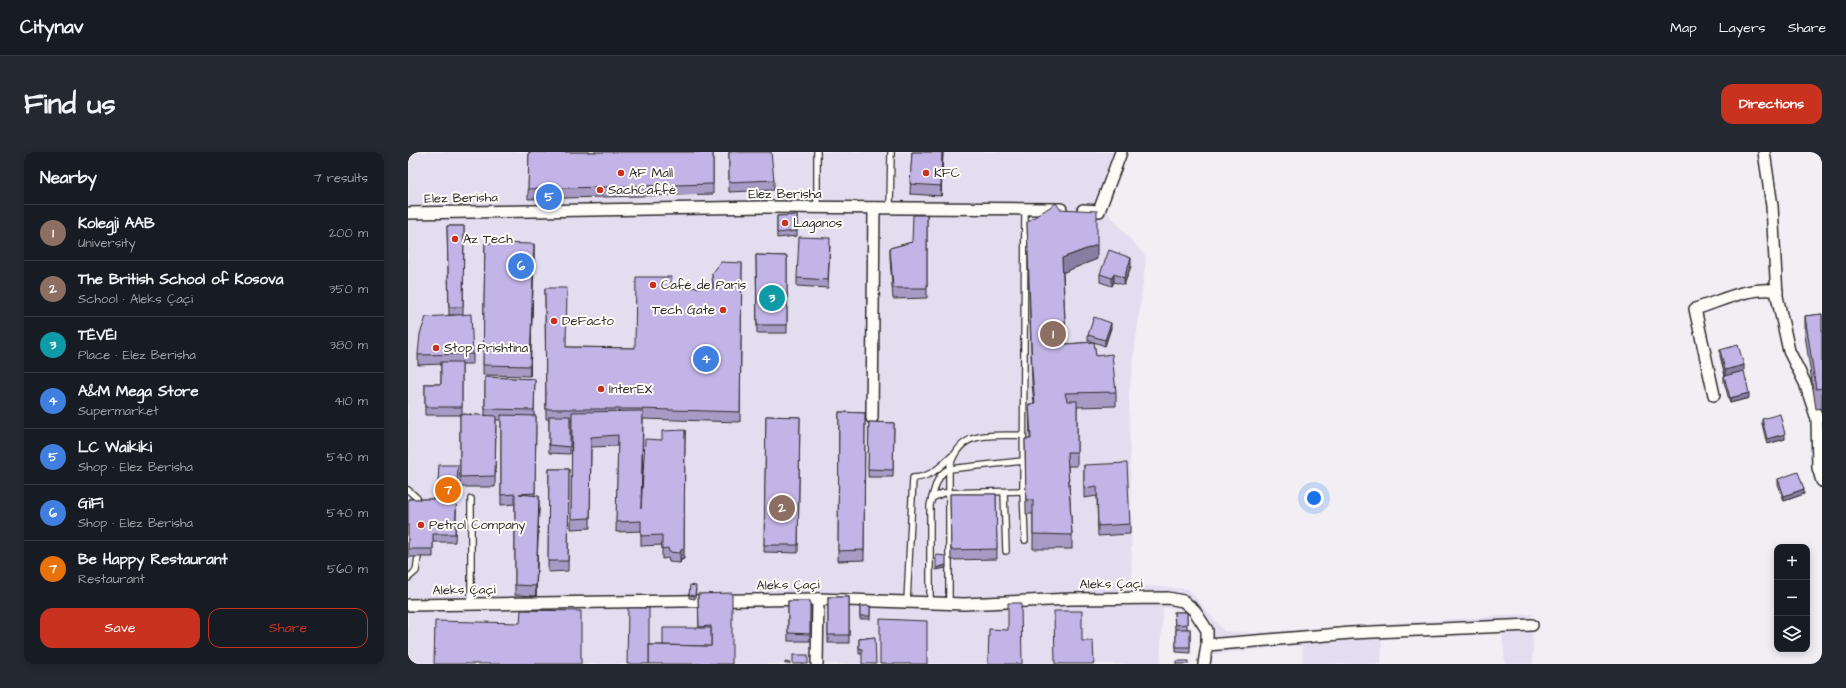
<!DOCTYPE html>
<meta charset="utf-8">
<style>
body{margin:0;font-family:"Architects Daughter",sans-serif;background:#242831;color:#f1f3f6}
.controls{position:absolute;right:12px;bottom:12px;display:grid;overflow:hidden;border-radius:8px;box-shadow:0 2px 10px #0003}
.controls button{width:36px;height:36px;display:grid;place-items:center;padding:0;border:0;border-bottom:1px solid #363941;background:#171b24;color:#f1f3f6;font:20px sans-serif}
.you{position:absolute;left:906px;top:346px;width:14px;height:14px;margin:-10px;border:3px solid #fff;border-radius:50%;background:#1a73e8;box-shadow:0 0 0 6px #1a73e833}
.badge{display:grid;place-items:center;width:26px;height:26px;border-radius:50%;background:#c8321e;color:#fff;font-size:13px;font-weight:700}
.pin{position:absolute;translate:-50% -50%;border:2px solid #fff;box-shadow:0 1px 4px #0006}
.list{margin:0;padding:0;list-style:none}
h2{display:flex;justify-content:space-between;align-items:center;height:52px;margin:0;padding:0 16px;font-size:17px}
h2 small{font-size:13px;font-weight:400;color:#9ea1a6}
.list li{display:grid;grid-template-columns:26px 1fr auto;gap:12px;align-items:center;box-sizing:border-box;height:56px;padding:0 16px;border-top:1px solid #363941}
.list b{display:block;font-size:15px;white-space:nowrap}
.list p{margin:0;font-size:13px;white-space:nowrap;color:#9ea1a6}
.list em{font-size:13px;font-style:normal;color:#9ea1a6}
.actions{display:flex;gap:8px;padding:12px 16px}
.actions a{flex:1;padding:9px 0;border:1px solid #c8321e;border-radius:12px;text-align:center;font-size:14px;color:#c8321e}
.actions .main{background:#c8321e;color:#fff}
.icon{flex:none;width:22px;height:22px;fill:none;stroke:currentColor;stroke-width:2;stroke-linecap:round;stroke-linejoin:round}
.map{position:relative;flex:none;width:1414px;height:512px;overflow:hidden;border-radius:12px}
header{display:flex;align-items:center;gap:24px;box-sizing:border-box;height:56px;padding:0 20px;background:#171b24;border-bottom:1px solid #363941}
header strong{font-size:19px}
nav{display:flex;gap:22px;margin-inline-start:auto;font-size:14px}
.intro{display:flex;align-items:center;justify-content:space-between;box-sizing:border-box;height:96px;padding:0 24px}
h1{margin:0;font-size:28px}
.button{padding:10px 18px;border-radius:12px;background:#c8321e;color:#fff;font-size:14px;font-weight:700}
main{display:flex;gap:24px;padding:0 24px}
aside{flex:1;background:#171b24;border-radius:12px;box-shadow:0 2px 10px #0003}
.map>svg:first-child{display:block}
.built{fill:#e3ddf0}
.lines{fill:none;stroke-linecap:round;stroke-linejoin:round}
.service-casing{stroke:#2b2b2b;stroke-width:8}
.minor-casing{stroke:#2b2b2b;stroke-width:14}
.service{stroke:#fdfcf7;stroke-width:5.5}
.minor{stroke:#fdfcf7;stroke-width:11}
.wall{fill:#a79bc6;stroke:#2b2b2b}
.shaded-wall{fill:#887ea1;stroke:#2b2b2b}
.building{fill:#c2b4e6;stroke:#2b2b2b}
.poi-dot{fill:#c8321e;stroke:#fdfcf7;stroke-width:1.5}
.labels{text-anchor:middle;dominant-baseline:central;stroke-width:4;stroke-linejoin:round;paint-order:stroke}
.poi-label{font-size:13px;fill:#2b2b2b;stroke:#fdfcf7;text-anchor:start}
.street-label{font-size:13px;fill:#2b2b2b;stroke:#fdfcf7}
</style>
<header>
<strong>Citynav</strong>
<nav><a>Map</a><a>Layers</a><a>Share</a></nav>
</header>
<div class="intro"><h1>Find us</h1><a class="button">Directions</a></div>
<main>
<aside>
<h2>Nearby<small>7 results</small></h2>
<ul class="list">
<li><span class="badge" style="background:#8d6e63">1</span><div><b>Kolegji AAB</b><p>University</p></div><em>200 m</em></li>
<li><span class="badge" style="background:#8d6e63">2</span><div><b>The British School of Kosova</b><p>School · Aleks Çaçi</p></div><em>350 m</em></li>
<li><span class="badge" style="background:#0f9aa8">3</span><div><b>TËVË1</b><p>Place · Elez Berisha</p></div><em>380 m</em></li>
<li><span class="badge" style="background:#3f7fe0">4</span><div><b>A&amp;M Mega Store</b><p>Supermarket</p></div><em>410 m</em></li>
<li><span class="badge" style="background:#3f7fe0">5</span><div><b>LC Waikiki</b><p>Shop · Elez Berisha</p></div><em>540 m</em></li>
<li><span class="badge" style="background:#3f7fe0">6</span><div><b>GiFi</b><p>Shop · Elez Berisha</p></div><em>540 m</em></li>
<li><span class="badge" style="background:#e8710a">7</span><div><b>Be Happy Restaurant</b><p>Restaurant</p></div><em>560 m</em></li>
</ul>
<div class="actions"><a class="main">Save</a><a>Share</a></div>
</aside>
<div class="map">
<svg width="1414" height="512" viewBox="0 0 1414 512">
<rect width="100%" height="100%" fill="#f1eef4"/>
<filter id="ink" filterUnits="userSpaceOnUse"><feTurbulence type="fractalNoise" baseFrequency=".025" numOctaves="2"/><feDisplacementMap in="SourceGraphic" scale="8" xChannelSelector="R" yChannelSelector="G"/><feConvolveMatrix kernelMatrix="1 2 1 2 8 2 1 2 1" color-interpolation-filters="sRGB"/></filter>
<g filter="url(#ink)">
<polygon class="built" points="0,0 706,0 687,46 738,105 721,243 724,433 780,437 816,479 844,481 1124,462 1125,512 1097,512 1094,480 974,484 973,512 895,512 894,493 806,502 782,458 755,455 752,512 0,512"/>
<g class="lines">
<defs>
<g id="service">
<polyline points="409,0 409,56"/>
<polyline points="482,56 483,0"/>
<polyline points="617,56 615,339 617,388"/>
<polyline points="0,338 9,346 10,355"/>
<polyline points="596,340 598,399"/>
<path d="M524,346C527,335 530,321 541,317L615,309"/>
<polyline points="0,426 8,419 10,405"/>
<path d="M499,450L505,326C523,325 531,316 544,304"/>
<polyline points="522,451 522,353 524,346 535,341 615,339"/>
<polyline points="63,452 63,347"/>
<path d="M541,452V317C552,276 580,285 615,283"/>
</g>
<g id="minor">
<polyline points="1356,0 1364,54 1369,144 1381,199 1397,231 1409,267 1410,316 1414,329"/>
<polyline points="675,58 691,59 713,0"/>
<polyline points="0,61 356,55 653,57"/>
<path d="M1306,243L1287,157C1311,150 1343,133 1369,139"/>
<polyline points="464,266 466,56"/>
<polyline points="0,453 410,447 556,452 663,447 760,446 775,449 786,458 799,478 799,493 796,512"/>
<polyline points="799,493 943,481 1124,473"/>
<polyline points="409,512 410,447"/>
</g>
</defs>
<use href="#service" class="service-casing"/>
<use href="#minor" class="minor-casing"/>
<use href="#service" class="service"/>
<use href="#minor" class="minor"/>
</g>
<g class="wall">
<polygon points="121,0 305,0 305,42 120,47"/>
<polygon points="321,0 366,28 366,38 321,40"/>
<polygon points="504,0 535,0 533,44 502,42"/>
<polygon points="389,63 389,84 369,86 369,64"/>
<polygon points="519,63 519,146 485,147 482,106 482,96 504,90"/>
<polygon points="619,70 689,107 655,120 658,192 685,190 680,188 680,183 703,176 697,194 686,190 688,204 708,240 708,254 669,255 669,314 660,314 664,383 664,397 625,397 625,362 618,362 617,287 622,287 621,252 626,252 624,232"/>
<polygon points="39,74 56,74 55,163 65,202 65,212 54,212 54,262 77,264 77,225 127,227 126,264 128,264 127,343 131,354 128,444 107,443 107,352 93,353 93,268 88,268 87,335 52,335 52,263 17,263 17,232 33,232 33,212 10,213 10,203 47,163 41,163"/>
<polygon points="77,91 126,102 122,224 75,223"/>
<polygon points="422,94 420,136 389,134 389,126"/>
<polygon points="348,103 379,104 379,181 349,181"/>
<polygon points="334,111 332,270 235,267 234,350 276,407 273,408 272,411 261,410 260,406 254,407 254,393 233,394 233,379 208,380 210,294 183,295 182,376 163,377 164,267 162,267 162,302 141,301 141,267 138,267 137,136 158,195 227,196 263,135 305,136 304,122"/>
<polygon points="723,114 716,133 706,130 704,134 692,130 692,122"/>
<polygon points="1414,162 1414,256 1408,257 1397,183 1397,164"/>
<polygon points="1312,198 1336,219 1317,224 1312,204"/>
<polygon points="1316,224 1341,246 1322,251 1316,230"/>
<polygon points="431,260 457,261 456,408 430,409"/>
<polygon points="358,264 392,265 390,401 356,400"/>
<polygon points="1354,267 1377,287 1359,292 1354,272"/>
<polygon points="461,270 486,271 485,325 460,325"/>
<polygon points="676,313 722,372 722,382 690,384 689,344 676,346"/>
<polygon points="141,317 161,317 160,419 140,420"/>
<polygon points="50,320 47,390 25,390 25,405 0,405 0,347 29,347"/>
<polygon points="1370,327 1396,342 1376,349 1370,332"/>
<polygon points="542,342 588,342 589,407 543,408"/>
<polygon points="288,437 287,447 281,446 281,443"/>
<polygon points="290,442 324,512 241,493 255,493 291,476"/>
<rect x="420" y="445" width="21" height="46"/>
<rect x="380" y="449" width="22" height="40"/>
<rect x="452" y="454" width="10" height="13"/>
<polygon points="766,460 779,460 779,477 782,477 782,501 768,500 768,478 767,478"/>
<polygon points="467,485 454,502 451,502 451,487"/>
</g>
<g class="shaded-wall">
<polygon points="534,0 535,0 533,44 533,34"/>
<polygon points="126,92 126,102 122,224 122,214"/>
<polygon points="689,93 689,107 654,121 654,106"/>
<polygon points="723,106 723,114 716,133 716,126"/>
<polygon points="706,122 706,130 704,134 704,126"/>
<polygon points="703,171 703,176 697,194 697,188"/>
<polygon points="1336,213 1336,219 1317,224 1317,218"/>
<polygon points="1341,241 1341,246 1322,251 1322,246"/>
<polygon points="277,278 276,407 273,408 272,411 272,401 273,397"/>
<polygon points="1377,282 1377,287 1359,292 1359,287"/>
<polygon points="1396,337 1396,342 1376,349 1376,344"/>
<polygon points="131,344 131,354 128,444 128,434"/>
<polygon points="538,413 538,416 528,418 528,416"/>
</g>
<g class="building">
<polygon points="121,0 305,0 305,32 120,37"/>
<polygon points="321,0 363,0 366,28 321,30"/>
<polygon points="504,0 534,0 533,34 502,32"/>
<polygon points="648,51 652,57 689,59 689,93 654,106 658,192 686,190 688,204 704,202 708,240 657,241 659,249 669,249 669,300 659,300 664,383 625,382 625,348 618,348 617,287 623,287 621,252 627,252 624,218 619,70"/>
<polygon points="389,63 389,79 369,81 369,64"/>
<polygon points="505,63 519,63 519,136 485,136 482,96 504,90"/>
<polygon points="39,74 56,74 55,155 41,155"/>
<polygon points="391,85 422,86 420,128 389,126"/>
<polygon points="77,91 126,92 122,214 75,213"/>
<polygon points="701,98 723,106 716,126 706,122 704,126 692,122"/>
<polygon points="348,103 379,104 379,173 349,173"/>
<polygon points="313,110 334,111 332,260 230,257 138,257 137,136 159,136 158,195 227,196 228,125 263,125 263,135 313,136 305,132 304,122"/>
<polygon points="63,162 65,202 10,203 12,182 18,165"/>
<polygon points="1414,162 1414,236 1408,237 1397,164"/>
<polygon points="686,165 703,171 697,188 680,183"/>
<polygon points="1330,193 1336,213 1317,218 1312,198"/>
<polygon points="33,210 54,210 54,255 17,255 17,232 33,232"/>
<polygon points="1336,219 1341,241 1322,246 1316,224"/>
<polygon points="77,225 127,227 126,258 77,257"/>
<polygon points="235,259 233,357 237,287 254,288 254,279 277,278 276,397 273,397 272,401 261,400 260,396 254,397 254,383 233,384 233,369 208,370 210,283 183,285 182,366 163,367 164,260"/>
<polygon points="431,260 457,261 456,398 430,399"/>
<polygon points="52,262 88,264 87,324 52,325"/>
<polygon points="1372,262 1377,282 1359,287 1354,267"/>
<polygon points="93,263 128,264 127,341 111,342 131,344 128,434 107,433 107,342 93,343"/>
<polygon points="141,264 162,264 162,295 141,293"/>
<polygon points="358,264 392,265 390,393 356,393"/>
<polygon points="461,270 486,271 485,318 460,317"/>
<polygon points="719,311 722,372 690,374 689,334 676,336 676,313"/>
<polygon points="31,313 50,313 47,382 25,382 25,397 0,397 0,347 29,347"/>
<polygon points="141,317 161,317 160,409 140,409"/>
<polygon points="1390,320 1396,337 1376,344 1370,327"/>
<polygon points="542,342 588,342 589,397 543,398"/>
<polygon points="528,403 538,404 538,413 528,416"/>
<polygon points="282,433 288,434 287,444 281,443"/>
<polygon points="324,441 324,512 241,512 241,493 303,494 303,474 291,475 290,442"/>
<rect x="420" y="445" width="21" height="38"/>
<polygon points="380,449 402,449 402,482 380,481"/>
<polygon points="600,451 613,451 614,512 580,512 581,477 600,478"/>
<rect x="452" y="454" width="10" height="10"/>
<polygon points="220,456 241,456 241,512 219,512"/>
<polygon points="113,458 173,459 173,512 26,512 27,469 112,471"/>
<polygon points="646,459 674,459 674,489 685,489 686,512 647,512"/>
<polygon points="766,460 779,460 779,472 767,473"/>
<polygon points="472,467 519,469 519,512 472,512"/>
<polygon points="255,476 303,476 303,494 255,493"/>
<rect x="768" y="477" width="14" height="18"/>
<polygon points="467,485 468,512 454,512 454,497 451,496 451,487"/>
<rect x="385" y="503" width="15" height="9"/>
<rect x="768" y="509" width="12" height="3"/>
<polygon points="377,510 382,511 382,512 377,512"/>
</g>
</g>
<g class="poi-dot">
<circle cx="213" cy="21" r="4"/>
<circle cx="518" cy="21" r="4"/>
<circle cx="192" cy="38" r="4"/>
<circle cx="377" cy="71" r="4"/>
<circle cx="47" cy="87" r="4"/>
<circle cx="245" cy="133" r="4"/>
<circle cx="315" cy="158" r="4"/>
<circle cx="146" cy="169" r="4"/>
<circle cx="28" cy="196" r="4"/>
<circle cx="193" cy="237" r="4"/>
<circle cx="13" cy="373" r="4"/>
</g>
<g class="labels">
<g class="poi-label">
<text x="221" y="21">AF Mall</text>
<text x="526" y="21">KFC</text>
<text x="200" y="38">SachCaffé</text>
<text x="385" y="71">Laganos</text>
<text x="55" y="87">Az Tech</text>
<text x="253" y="133">Café de Paris</text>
<text x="307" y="158" text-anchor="end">Tech Gate</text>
<text x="154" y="169">DeFacto</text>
<text x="36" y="196">Stop Prishtina</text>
<text x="201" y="237">InterEX</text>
<text x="21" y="373">Petrol Company</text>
</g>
<g class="street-label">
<text x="377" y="42">Elez Berisha</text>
<text transform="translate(53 46) rotate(-1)">Elez Berisha</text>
<text transform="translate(703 432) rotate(-1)">Aleks Çaçi</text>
<text transform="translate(380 433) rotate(-1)">Aleks Çaçi</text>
<text transform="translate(56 438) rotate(-1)">Aleks Çaçi</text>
</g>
</g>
</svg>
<div class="controls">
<button>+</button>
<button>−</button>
<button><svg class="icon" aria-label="layers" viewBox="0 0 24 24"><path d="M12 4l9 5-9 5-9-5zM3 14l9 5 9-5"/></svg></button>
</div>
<div class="you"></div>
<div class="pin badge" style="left:645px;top:182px;background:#8d6e63">1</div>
<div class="pin badge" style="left:374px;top:356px;background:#8d6e63">2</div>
<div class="pin badge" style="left:364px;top:146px;background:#0f9aa8">3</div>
<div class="pin badge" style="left:298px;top:207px;background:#3f7fe0">4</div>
<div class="pin badge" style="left:141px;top:45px;background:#3f7fe0">5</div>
<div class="pin badge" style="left:113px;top:114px;background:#3f7fe0">6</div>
<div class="pin badge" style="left:40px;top:338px;background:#e8710a">7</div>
</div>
</main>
